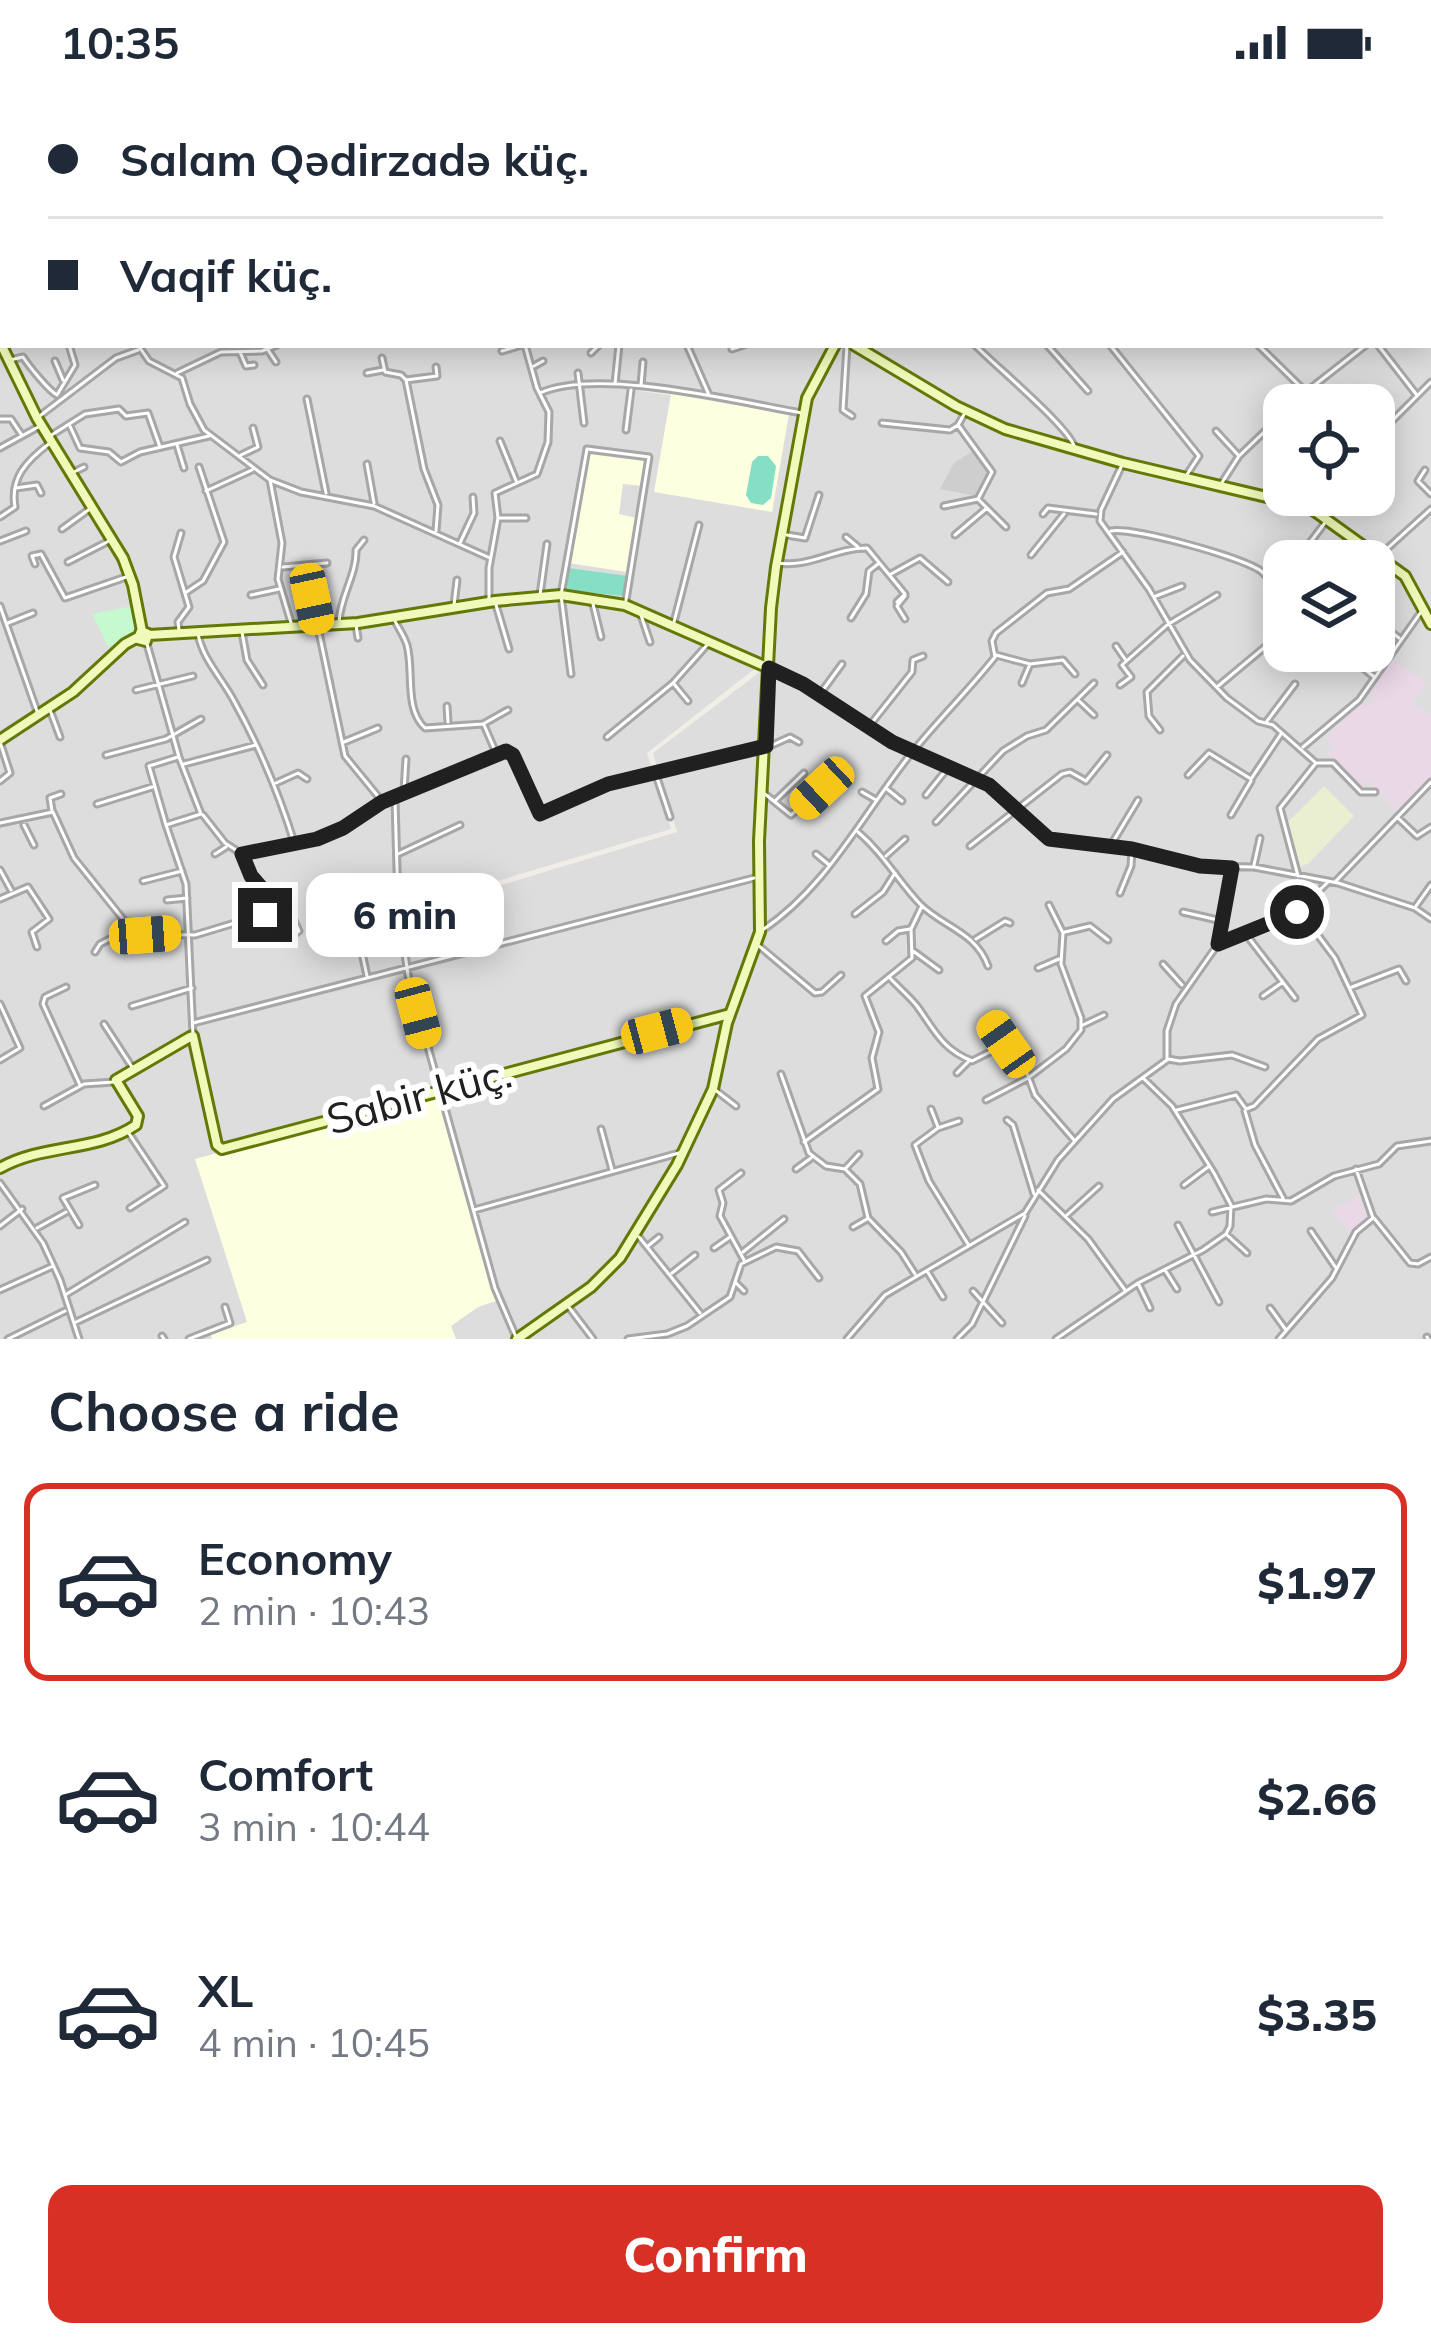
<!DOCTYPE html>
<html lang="en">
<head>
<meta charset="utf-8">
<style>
  :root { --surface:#fff; --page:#f6f6f7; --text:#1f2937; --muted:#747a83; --line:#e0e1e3; --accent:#d93025 }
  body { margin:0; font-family:Mulish,sans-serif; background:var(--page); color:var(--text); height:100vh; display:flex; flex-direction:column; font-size:45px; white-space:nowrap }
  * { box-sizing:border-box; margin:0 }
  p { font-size:39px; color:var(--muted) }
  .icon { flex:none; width:66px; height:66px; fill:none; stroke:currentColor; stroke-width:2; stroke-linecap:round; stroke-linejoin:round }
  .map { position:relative; height:1255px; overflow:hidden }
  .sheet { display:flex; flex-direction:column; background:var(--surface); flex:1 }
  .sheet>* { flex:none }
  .top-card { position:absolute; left:0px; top:0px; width:1431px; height:264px; box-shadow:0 6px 30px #0003; display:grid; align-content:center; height:264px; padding:0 48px; background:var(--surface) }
  .controls { position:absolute; left:1263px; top:300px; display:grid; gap:24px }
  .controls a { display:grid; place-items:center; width:132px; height:132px; border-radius:24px; background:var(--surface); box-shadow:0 6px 30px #0003; font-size:60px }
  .end { position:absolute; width:54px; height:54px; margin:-27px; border:15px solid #202020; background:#fff; box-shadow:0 0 0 6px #fff }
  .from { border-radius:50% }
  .bubble { position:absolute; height:84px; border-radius:24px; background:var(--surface); box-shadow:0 6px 30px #0003; font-size:39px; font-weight:800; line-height:84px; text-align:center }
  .car { position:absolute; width:36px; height:72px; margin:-36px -18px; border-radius:15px; box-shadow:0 0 9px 3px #0007; background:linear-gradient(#f5c518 24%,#345 0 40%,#f5c518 0 76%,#345 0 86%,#f5c518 0) }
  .top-card b { display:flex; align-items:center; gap:42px; height:114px; font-size:45px }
  .top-card b+b { border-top:3px solid var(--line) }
  .top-card i { width:30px; height:30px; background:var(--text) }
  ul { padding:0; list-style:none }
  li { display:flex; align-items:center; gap:36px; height:198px; margin:0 24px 18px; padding:0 24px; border:6px solid transparent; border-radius:24px }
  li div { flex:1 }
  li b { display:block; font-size:45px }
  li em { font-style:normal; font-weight:800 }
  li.current { border-color:var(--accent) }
  li>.icon { width:108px; height:108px; stroke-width:1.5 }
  h2 { padding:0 48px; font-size:54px; line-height:144px }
  .primary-button { display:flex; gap:24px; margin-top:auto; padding:24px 48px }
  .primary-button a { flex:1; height:138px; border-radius:24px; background:var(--accent); color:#fff; font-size:48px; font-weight:800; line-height:138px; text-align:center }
  .status { display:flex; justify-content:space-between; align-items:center; height:84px; padding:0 60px; background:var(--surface); direction:ltr }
  .status svg { height:33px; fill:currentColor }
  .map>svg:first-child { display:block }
  .residential { fill:#dedddd; fill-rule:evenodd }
  .industrial { fill:#e9d8e5 }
  .education { fill:#fcffe0 }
  .religious { fill:#cecece }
  .farmland { fill:#eaefd2 }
  .park { fill:#c4facd }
  .pitch { fill:#84dfc4 }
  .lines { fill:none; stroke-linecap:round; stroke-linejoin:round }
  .street-casing { stroke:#a7a7a7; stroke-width:9 }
  .secondary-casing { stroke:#627905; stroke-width:14 }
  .street { stroke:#fff; stroke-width:3 }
  .secondary { stroke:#f1fabb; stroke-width:8 }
  .route { stroke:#202020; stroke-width:15 }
  .labels { text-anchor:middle; stroke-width:12; stroke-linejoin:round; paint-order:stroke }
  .street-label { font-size:42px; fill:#202020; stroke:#fff }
</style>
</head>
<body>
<div class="status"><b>10:35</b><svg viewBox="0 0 49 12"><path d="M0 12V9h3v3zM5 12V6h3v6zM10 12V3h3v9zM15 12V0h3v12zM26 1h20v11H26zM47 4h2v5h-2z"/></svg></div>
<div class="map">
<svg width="1431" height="1255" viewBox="0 0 1431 1255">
  <rect width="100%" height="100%" fill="#f0eee6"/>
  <!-- residential -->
  <path class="residential" d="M 0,0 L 470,3 L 3,3 L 3,261 L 618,261 L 613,303 L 801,330 L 768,520 L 766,576 L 647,669 L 671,745 L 394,828 L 402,880 L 191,937 L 189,950 L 113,994 L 113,1000 L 135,1031 L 135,1039 L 107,1056 L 46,1063 L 0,1081 Z
    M 474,0 L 1431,0 L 1431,535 L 1410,493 L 1308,419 L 1106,372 L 1013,345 L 969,325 L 861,261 L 1428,261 L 1428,3 ZM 1284,321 L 1374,321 L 1374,411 L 1284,411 Z
    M 622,261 L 832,261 L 812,294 L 801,326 L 617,300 Z
    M 841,261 L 850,261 L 1000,345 L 1306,425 L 1404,494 L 1414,507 L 1431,544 L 1431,1255 L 0,1255 L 0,1087 L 46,1068 L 109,1061 L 137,1044 L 142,1034 L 120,996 L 195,953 L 197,942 L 410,886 L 402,831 L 677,748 L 653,669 L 760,588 L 772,589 L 775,509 L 811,312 ZM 1284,477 L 1374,477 L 1374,567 L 1284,567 Z"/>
  <!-- industrial -->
  <path class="industrial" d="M 1390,574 L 1427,598 L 1413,620 L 1431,630 L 1431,695 L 1413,710 L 1399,729 L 1368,698 L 1361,704 L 1327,670 L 1334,663 L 1325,654 L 1361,620 L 1369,621 L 1373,615 L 1369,611 Z
    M 1362,1109 L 1370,1132 L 1349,1148 L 1332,1127 Z"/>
  <!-- education -->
  <path class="education" d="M 671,310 L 789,330 L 772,428 L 654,408 Z
    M 588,366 L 647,374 L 644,402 L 623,400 L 619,430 L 636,434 L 627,488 L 568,479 Z
    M 437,1010 L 496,1217 L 478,1223 L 451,1242 L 456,1255 L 212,1255 L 210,1250 L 247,1238 L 195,1075 Z"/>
  <!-- religious -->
  <path class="religious" d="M 973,367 L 989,388 L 976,412 L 940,405 L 954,379 Z"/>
  <!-- farmland -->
  <path class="farmland" d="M 1324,702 L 1354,732 L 1309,779 L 1300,783 L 1286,740 Z"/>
  <!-- park -->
  <path class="park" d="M 133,522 L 137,547 L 108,563 L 92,530 Z"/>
  <!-- pitch -->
  <path class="pitch" d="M 758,372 L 768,372 L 776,382 L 771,414 L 763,421 L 751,419 L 746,411 L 752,378 Z
    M 568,484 L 628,492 L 624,512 L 564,506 Z"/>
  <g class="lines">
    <!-- street casing -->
    <g class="street-casing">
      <path id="street" d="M 1,0 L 3,5
        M 66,0 L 66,3
        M 188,0 L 189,3
        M 393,0 L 395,3
        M 674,0 L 676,3
        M 781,0 L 782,3
        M 1075,0 L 1077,3
        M 1129,0 L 1132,3
        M 1188,0 L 1190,3
        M 1287,0 L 1289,3
        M 1346,0 L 1347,3
        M 1404,0 L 1406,3
        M 285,3 L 289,0
        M 791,3 L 793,0
        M 857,3 L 861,0
        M 925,3 L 930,0
        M 0,44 L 3,43
        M 1428,90 L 1431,88
        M 1428,165 L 1431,170
        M 1428,232 L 1431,238
        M 138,261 L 149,277 L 182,294 L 190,320 L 204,346 L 270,396 L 301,408 L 374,422 L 490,474
        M 687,261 L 709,311
        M 847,261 L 843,326 L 852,332
        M 975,261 C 994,281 1073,346 1075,365
        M 1047,261 L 1088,307
        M 1110,261 L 1199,372 L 1186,392
        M 1258,261 L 1305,307 L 1293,321
        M 1378,261 L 1416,310
        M 732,265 L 744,261
        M 268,266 L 276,278
        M 502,267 L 522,261
        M 240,268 L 246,282 L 254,281
        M 591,269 L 599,261
        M 382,274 L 385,288 L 401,291 L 406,296 L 424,385 L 438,421 L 436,447
        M 10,276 L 23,273 C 29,282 48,306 57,311
        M 55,277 L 63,296
        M 534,282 L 543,277
        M 177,289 L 221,268 L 262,267 L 277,261
        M 367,289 L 383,286
        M 578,289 L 584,339
        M 406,296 L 437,292 L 436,283
        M 615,300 L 619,261
        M 641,301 L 643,278
        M 1307,307 L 1366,261
        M 540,309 C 598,283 738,318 802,329
        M 57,311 L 75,281 L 69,261
        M 307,315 L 326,409
        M 37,334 L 116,274 L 138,266
        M 0,335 L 11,335 L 21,350
        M 882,339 L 950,346 L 958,341 L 966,327
        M 69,340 L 80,364 L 109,368 L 121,378 L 140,368 L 209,352
        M 626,346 L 631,306
        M 1216,347 L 1239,372
        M 50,352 L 85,330 L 119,325 L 126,332 L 148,329 L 160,363
        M 1374,355 L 1431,298
        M 500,357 L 517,399
        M 177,361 L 184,384
        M 0,364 L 40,342
        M 241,371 L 258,363 L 253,344
        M 1123,379 L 1101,426 L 1100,437 L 1149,505 L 1190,576 L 1227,614 L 1258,637 L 1273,641 L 1316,679 L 1280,724 L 1298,792
        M 367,380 L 374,419
        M 1425,386 L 1418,397 L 1431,410
        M 72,389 L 84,383
        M 270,396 L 282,459 L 278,495 L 292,542
        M 1221,400 L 1239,372 L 1284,329
        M 16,404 L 37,401 L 41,409
        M 206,407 L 252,386
        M 978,415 L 1006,443
        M 944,422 L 978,415 L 992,388 L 958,341
        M 1043,430 L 1048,424 L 1096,430
        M 0,433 L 15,423 C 10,394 26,377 50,359
        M 500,434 L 526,434
        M 62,445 L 91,424
        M 1111,447 C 1133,443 1242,473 1261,487 C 1271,495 1275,509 1284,519
        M 787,451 L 805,454 L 819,411
        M 955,451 L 987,424
        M 846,453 L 858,463
        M 0,457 L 26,447
        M 460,459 L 474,429 L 473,413
        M 1303,468 L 1327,436
        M 1031,471 L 1064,430
        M 1380,471 L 1431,425
        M 68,478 L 109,457
        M 777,479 C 810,484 834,464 867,464 L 905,510 L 897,518
        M 35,480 L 32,472 L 41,470 L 65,514 L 129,492
        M 283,483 L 327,479
        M 891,490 L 920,474 L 948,498
        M 185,509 L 203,497 L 224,458 L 199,383
        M 251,511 L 279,505
        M 540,511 L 547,460
        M 1156,512 L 1182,502
        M 312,515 L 345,672 L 381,716
        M 489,516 L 489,484 L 498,434 L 495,409 L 537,390 L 548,358 L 549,328 L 537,304 L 525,261
        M 593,520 L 601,553
        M 454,521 L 457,496
        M 496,521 L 509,565
        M 0,522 L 38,630
        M 641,531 L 650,558
        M 851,534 L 866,510 L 869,487 L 878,480
        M 394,535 C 398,544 404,551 407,561 C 414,587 404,625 425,644 L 483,640 L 508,626
        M 905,535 L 897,522 L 905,512
        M 339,538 C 340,513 357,490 356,466 L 364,456
        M 674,538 L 699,441
        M 8,539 L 33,529
        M 356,541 L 358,554
        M 179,546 L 178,538 L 189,523 L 174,473 L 181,449
        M 242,548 L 247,576 L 263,601
        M 1374,549 L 1382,541 L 1399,554
        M 198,550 C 203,576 222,594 234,617 C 259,662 279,710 294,758
        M 147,560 L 179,673 L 201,730 L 166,741 L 186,800 L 193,951
        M 1116,562 L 1125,575
        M 1342,567 L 1373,592
        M 996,571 L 1030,580 L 1063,576 L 1075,590
        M 771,584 L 803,600 L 888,656 L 989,701 L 1049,755 L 1162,770 L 1205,782 L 1254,783 L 1338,799 L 1415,824 L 1431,835
        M 571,590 L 561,511 L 587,365 L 649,373 L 626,516
        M 1022,599 L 1030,580
        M 674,600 L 688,617
        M 1120,601 L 1131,593 L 1122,581 L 1167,541 L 1217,511
        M 1217,603 L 1284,547
        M 136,606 L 193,592
        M 820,610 L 842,580
        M 1078,616 L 1094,631
        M 447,622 L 448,638
        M 50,626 L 60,653
        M 1267,637 L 1295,600
        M 484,641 L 497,671
        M 870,641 L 912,588 L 913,576 L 923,572
        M 1160,646 L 1149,632 L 1147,608 L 1183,572
        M 607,653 L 673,599 L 707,561
        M 344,658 L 378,644
        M 1303,663 L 1359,616 L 1421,528
        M 106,671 L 166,655 L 201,635
        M 1318,679 L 1333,679 L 1361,708 L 1375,708
        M 184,680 L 256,661
        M 656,691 L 670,733
        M 1188,691 L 1209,669 L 1251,695 L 1281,650
        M 0,697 L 10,689 L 0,658
        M 276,699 L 298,689 L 307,695
        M 887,705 L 902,717
        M 404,707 L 406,675
        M 862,708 L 876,716
        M 765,710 L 791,731 L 822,704
        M 926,711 L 947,685
        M 395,716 L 398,820 L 408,891 L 495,1204 L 516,1253
        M 776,716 L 804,689
        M 97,720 L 152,703
        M 52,727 L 50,714 L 61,710
        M 203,731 L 225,759 L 242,770
        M 1231,731 L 1251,697
        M 1397,733 L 1417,752 L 1431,743
        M 936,738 L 1003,667 L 1027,652 L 1046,646 L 1094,599
        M 0,739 L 53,728 L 74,774 L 135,850 L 195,851 L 278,826 L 251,792 L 242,770 L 317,755 L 343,744 L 382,718 L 506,667 L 513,671 L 540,730 L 608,701 L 770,662 L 790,653 L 799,658
        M 24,741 L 34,761
        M 166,741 L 149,682 L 178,673
        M 858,748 C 883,769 898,797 920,820 C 943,843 976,848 988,882
        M 1111,761 L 1138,716
        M 970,762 L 1062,690 L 1070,688 L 1086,697 L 1107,671
        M 215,770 L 226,763
        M 398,770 L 460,741
        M 816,770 L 828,780
        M 886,772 L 905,755
        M 1254,781 L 1260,754
        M 0,786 L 11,806
        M 143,797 L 182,787
        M 1336,797 L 1431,698
        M 1120,809 L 1131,782 L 1132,765
        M 0,815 L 28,803 L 49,835 L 32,848 L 37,863
        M 167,816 L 187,814
        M 351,818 L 367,892
        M 398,820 L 447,807
        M 1416,822 L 1431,801
        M 279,826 L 290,827 L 299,847 L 293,851
        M 1183,828 L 1222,837
        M 855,830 L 883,808 L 895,789
        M 356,833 L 371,828
        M 761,847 C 826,805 863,730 910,671 C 937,637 968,607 995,573 L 992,557 L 996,549 L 1047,509 L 1069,505 L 1123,468
        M 1065,848 L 1090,842 L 1108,856
        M 1245,849 L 1295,914
        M 976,855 L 1005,837 L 1010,839
        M 886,857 L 898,847 L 910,845
        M 1220,860 L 1297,828 L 1328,798
        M 759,862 L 815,909 L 822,908 L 841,891
        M 913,867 L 939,886
        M 95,868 L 100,860 L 127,846
        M 1163,880 L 1182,901
        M 1038,884 L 1059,875
        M 889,893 C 898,903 909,912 917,922 C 935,947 942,965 972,977 L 1006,960 L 1024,981 L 1035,1011 L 1074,1056
        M 66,903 L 45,913 L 43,920 L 80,1001
        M 1352,903 L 1399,885 L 1406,897
        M 1263,912 L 1283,898
        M 0,920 L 20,964 L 0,976
        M 132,922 L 192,904
        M 991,938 L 1005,958
        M 193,939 L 754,794
        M 104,940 L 132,983
        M 1083,941 L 1104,931
        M 1168,975 L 1180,977 L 1232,971 L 1265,983
        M 957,989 L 968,978
        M 781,990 L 809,1069 L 826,1082 L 845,1085 L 860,1100 L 868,1134 L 901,1168 L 915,1190
        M 714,1005 L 736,1022
        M 986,1016 L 1028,994 L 1066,965 L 1081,946 L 1081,934 L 1061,880 L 1063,849 L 1049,821
        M 44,1022 L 84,1000 L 114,998
        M 931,1025 L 938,1043
        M 1177,1026 L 1236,1011 L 1246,1025 L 1254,1022 L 1318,955 L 1362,931 L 1335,874 L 1299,826
        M 1245,1027 L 1255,1061 L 1284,1116
        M 1007,1036 L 1013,1041 L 1034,1110
        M 959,1037 L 938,1044 L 915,1061 L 929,1097 L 968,1160
        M 601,1045 L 612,1086
        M 128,1048 L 164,1102 L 130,1124
        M 804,1058 L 878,1005 L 872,974 L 879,948 L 865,912 L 912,874 L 911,845 L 922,822
        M 796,1085 L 811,1074
        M 845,1085 L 859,1070
        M 741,1089 L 719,1106 L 723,1119 L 720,1132 L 744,1176
        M 0,1099 L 43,1159 L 60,1196 L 79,1255
        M 1184,1101 L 1208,1083
        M 1038,1106 L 1088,1155 L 1125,1206
        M 474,1126 L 679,1069
        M 1212,1128 L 1266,1115 L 1291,1117 L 1334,1092 L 1379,1080 L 1397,1062 L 1431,1057
        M 1067,1131 L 1099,1102
        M 1374,1134 L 1410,1179 L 1418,1180 L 1431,1173
        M 79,1141 L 63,1114 L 95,1101
        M 1178,1141 L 1219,1218
        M 0,1142 L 22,1125
        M 853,1143 L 867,1135
        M 37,1144 L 66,1128
        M 1311,1147 L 1336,1184
        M 1226,1150 L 1247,1169
        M 639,1153 L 700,1229
        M 648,1162 L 659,1153
        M 714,1164 L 730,1153
        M 743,1168 L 784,1135
        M 1165,1186 L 1177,1205
        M 927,1187 L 943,1213
        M 672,1189 L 695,1171
        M 736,1199 L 744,1207
        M 1138,1199 L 1150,1224
        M 0,1206 L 53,1182
        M 973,1207 L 1002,1239
        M 65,1211 L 185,1138
        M 568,1222 L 593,1255
        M 1270,1224 L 1286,1246
        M 74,1239 L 207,1176
        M 162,1252 L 164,1255
        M 1427,1253 L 1428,1255
        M 8,1255 L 65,1227
        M 189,1255 L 230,1239 L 225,1223
        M 628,1255 L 667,1250 L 687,1242 L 730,1213 L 741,1180 L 776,1163 L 798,1167 L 819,1194
        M 847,1255 L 885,1211 L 1025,1129 L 1058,1076 L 1113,1015 L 1167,976 L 1167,947 L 1176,920 L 1218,860 L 1232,785
        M 957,1255 L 972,1240 L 1025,1132
        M 1056,1255 L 1138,1199 L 1203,1166 L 1226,1150 L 1230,1142 L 1231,1121 L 1214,1089 L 1172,1022 L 1143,994
        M 1279,1255 L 1332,1194 L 1356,1148 L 1373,1134 L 1356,1085"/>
    </g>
    <!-- secondary casing -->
    <g class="secondary-casing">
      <path id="secondary" d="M 996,3 L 998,0
        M 0,258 L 37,334 L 123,474 L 133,501 L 142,547
        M 854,261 L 956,322 L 1005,345 L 1123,379 L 1309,423 L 1405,492 L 1431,540
        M 141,547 L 148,550 L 146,557 L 138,555 Z
        M 149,551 L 358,539 L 495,517 L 561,511 L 625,521 L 769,584
        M 0,656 L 73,608 L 125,560 L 138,553
        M 0,1084 C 45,1059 94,1069 136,1041 L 138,1032 L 116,996 L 190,953 L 193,952 L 217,1061 L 222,1065 L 730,930
        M 517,1255 L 591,1203 L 620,1174 L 677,1081 L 713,1005 L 727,939 L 760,848 L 759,757 L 771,524 L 776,483 L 807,314 L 835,261"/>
    </g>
    <!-- street -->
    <use href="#street" class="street"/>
    <!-- secondary -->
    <use href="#secondary" class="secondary"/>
  </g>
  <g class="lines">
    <!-- route -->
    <path class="route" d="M 265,831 L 274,829 L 278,823 L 251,792 L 242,770 L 317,755 L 343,744 L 382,718 L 506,667 L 513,671 L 540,730 L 608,700 L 766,662 L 769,584 L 803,600 L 892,658 L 989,701 L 1049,755 L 1132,765 L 1200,782 L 1232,784 L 1218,860 L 1297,828"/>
  </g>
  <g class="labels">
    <!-- street labels -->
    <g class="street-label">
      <text transform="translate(419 1012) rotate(-15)" y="15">Sabir küç.</text>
    </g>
  </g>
</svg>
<div class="controls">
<a><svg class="icon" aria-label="locate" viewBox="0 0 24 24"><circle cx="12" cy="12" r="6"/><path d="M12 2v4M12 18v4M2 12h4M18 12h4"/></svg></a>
<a><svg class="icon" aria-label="layers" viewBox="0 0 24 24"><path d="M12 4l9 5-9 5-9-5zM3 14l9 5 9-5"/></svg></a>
</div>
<i class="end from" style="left:1297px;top:828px"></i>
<i class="end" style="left:265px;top:831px"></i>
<div class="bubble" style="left:306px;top:789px;width:198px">6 min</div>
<i class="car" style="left:312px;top:515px;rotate:168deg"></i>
<i class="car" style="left:822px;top:704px;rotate:227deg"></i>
<i class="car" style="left:145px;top:851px;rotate:86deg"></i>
<i class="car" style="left:418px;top:929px;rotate:165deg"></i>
<i class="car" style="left:657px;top:947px;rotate:75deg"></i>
<i class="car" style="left:1006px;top:960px;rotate:325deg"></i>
<div class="top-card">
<b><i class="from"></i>Salam Qədirzadə küç.</b>
<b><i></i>Vaqif küç.</b>
</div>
</div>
<section class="sheet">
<h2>Choose a ride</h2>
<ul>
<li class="current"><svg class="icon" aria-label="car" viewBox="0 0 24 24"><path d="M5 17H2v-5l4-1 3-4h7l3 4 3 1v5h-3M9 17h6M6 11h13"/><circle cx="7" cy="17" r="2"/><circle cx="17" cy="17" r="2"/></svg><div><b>Economy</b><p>2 min · 10:43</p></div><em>$1.97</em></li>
<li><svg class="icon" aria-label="car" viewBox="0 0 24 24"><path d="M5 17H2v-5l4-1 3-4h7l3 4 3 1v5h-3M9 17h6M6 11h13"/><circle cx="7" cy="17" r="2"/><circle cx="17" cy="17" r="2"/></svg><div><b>Comfort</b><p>3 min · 10:44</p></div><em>$2.66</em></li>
<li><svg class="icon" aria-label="car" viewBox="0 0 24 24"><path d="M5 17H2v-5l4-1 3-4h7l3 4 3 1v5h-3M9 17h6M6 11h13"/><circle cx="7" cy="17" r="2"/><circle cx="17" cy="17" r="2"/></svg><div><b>XL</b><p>4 min · 10:45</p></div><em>$3.35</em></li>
</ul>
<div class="primary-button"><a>Confirm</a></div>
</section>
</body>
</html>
